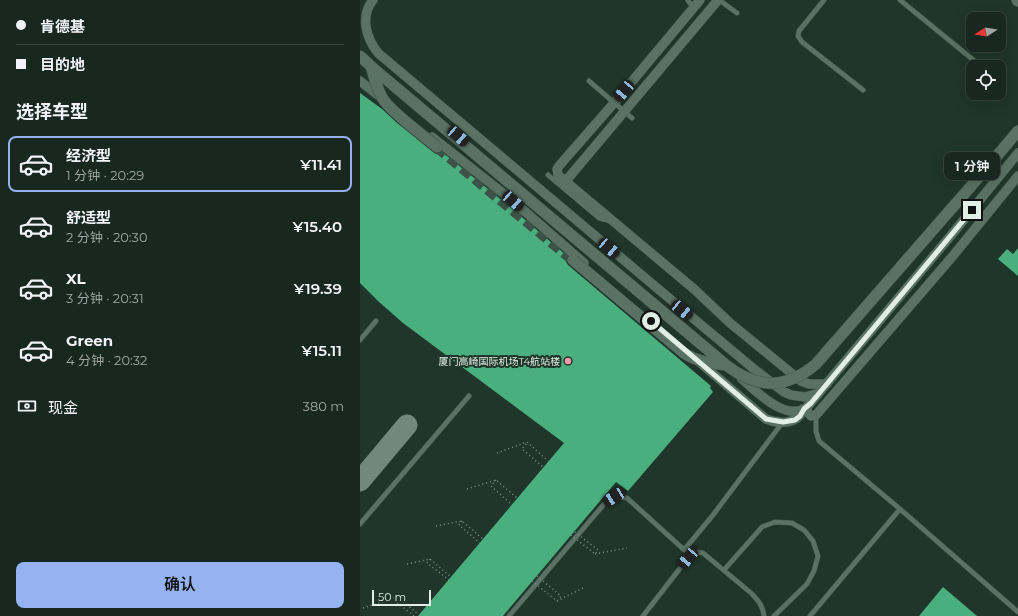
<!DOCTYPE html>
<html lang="zh">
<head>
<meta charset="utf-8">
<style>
  :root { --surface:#182820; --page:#25342d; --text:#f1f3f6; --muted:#9fa6a5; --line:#36443e; --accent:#95b2f1 }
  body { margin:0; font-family:Montserrat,"Noto Sans SC",sans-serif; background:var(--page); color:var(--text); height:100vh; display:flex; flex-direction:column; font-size:15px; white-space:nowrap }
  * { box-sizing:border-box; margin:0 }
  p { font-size:13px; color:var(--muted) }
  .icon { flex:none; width:22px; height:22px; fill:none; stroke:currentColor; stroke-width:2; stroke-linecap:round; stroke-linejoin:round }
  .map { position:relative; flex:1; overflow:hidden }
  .panel { display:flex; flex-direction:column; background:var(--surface); width:360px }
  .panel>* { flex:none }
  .banner { display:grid; align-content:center; height:88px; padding:0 16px; background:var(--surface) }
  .needle { width:26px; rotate:258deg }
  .buttons { position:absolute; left:606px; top:12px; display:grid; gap:8px }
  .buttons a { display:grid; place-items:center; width:40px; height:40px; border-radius:8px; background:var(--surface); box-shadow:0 4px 16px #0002,0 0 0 1px var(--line); font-size:20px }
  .scale { position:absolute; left:12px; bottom:10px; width:59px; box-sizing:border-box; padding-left:4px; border:2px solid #e0eee6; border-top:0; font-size:11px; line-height:14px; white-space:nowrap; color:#e0eee6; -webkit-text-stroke:3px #20362a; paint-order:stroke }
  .end { position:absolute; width:18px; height:18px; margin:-9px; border:5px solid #e0eee6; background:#111; box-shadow:0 0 0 2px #111 }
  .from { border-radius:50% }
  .bubble { position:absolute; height:28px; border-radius:8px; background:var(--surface); box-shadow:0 4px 16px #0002,0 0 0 1px var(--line); font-size:13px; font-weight:600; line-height:28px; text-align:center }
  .car { position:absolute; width:12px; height:24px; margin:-12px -6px; border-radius:5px; box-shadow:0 0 3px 1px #0007; background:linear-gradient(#222 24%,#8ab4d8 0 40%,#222 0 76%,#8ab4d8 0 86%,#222 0) }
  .banner b { display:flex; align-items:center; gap:14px; height:38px; font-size:15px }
  .banner b+b { border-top:1px solid var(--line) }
  .banner i { width:10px; height:10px; background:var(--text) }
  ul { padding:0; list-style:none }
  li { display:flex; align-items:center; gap:12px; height:56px; margin:0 8px 6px; padding:0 8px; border:2px solid transparent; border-radius:8px }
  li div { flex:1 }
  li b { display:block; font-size:15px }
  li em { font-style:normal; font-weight:600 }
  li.active { border-color:var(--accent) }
  li>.icon { width:36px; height:36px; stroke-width:1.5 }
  h2 { padding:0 16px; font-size:18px; line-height:48px }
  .pay { display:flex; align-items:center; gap:10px; height:44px; padding:0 16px; font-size:15px }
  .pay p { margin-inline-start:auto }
  .action { display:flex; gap:8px; margin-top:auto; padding:8px 16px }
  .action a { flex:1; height:46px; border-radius:8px; background:var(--accent); color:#111; font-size:16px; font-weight:600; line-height:46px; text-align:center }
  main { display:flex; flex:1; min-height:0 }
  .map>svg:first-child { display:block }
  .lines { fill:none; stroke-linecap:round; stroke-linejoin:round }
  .taxiway { stroke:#74877c; stroke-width:21 }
  .building { fill:#49af7e }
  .tertiary-tunnel { stroke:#3d5246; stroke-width:11; stroke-dasharray:11 5.5; stroke-linecap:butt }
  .service-casing { stroke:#3f5349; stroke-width:5.5 }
  .minor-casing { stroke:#3f5349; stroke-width:10 }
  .tertiary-casing { stroke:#3f5349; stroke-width:12 }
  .path { stroke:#7e9086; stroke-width:1.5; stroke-dasharray:1 3; stroke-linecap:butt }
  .service { stroke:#5a7264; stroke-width:4.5 }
  .minor { stroke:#5a7264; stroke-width:9 }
  .tertiary { stroke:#5a7264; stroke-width:11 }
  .tertiary-bridge-casing { stroke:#3f5349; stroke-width:12; stroke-linecap:butt }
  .path-bridge { stroke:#7e9086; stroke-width:1.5; stroke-dasharray:1 3; stroke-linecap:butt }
  .tertiary-bridge { stroke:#5a7264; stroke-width:11 }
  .route { stroke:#e0eee6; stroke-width:5 }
  .poi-dot { fill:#f39aaa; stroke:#20362a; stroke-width:1.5 }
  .labels { text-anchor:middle; stroke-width:4; stroke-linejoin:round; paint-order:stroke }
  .poi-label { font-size:10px; fill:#e0eee6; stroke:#20362a; text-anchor:end }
</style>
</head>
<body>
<main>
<section class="panel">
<div class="banner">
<b><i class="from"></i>肯德基</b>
<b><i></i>目的地</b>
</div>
<h2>选择车型</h2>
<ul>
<li class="active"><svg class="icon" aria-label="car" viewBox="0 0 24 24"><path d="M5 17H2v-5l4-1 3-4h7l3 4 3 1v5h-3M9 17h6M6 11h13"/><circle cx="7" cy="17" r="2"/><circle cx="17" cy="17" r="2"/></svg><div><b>经济型</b><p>1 分钟 · 20:29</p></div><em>¥11.41</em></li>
<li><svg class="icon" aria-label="car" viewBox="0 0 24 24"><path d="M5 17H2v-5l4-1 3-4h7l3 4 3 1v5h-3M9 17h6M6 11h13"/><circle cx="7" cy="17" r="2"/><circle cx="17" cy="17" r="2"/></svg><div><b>舒适型</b><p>2 分钟 · 20:30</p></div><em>¥15.40</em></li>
<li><svg class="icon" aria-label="car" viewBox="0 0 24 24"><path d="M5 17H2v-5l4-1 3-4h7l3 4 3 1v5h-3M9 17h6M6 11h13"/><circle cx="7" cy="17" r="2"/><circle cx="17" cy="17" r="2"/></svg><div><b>XL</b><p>3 分钟 · 20:31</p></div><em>¥19.39</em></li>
<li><svg class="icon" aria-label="car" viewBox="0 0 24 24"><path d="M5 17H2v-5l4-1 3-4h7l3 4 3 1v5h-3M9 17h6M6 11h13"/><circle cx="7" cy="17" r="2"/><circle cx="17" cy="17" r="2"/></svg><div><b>Green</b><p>4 分钟 · 20:32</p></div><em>¥15.11</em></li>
</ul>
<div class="pay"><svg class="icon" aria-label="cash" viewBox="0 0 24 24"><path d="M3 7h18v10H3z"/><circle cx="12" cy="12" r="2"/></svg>现金<p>380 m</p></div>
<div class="action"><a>确认</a></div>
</section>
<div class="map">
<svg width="658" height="616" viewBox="0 0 658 616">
  <rect width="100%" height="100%" fill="#20362a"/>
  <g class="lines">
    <!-- taxiway -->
    <path class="taxiway" d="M 0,481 L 47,425"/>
  </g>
  <!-- building -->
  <path class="building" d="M 0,93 L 22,109 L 36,122 L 73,152 L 76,154 L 82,152 L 149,206 L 207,256 L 206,262 L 208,265 L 351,386 L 350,388 L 353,392 L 268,491 L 256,482 L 143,616 L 58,616 L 204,443 L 43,323 L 18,301 L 0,283 Z
    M 658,248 L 658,276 L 638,259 L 647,249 L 653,254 Z
    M 583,587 L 617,616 L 559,616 Z"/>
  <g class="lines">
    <!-- tertiary-tunnel -->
    <path class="tertiary-tunnel" d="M 77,147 L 213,260"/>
    <!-- service casing -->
    <g class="service-casing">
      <path id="service" d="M 359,0 L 377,13
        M 464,0 L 439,31 L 438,36 L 442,42 L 503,90
        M 540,0 L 622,67
        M 328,1 L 334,7
        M 229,81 L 272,118
        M 188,175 L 239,218 L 250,221
        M 0,340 L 16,321
        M 456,415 L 456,431 L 459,441 L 540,509 L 658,612
        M 0,524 L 109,396
        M 324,550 L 353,515 L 422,423
        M 364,570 L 402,527 L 415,522 L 432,523 L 444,530 L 453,541 L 458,556 L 454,571 L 447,584 L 414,616
        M 149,616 L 245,503 L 254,497 L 267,498 L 331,556
        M 283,616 L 328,558 L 337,552 L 343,553 L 391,593 C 398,600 403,606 404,616
        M 450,616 L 540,509"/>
    </g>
    <!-- minor casing -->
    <g class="minor-casing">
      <path id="minor" d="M 13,0 C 0,16 6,38 18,53 L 322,309 L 394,369 L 424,392 L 431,395 L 445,397 L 459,393
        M 340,0 L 254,103 L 199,166 L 197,169 L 198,175 L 334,289 L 370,323 L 441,381 L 449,384 L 467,384
        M 0,81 L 23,99
        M 72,137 L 153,201 L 224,263
        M 205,182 L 358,0
        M 337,360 L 406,419 C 419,424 438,425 443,409
        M 381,378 C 396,391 426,423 447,407 L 593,233 L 658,153
        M 445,409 L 451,416 L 456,415 L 592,257 L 658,176"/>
    </g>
    <!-- tertiary casing -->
    <g class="tertiary-casing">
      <path id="tertiary" d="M 657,0 L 658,1
        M 619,177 L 658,131"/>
    </g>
    <!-- path -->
    <path class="path" d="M 166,444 L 162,449 L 183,467
      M 137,453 L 167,442 L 188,461
      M 136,480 L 131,486 L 152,505
      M 107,489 L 136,480 L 157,498
      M 102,521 L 99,525 L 120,543
      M 76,526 L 102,521 L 123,539
      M 235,554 L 267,548
      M 70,559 L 67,563 L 89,580
      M 47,564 L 70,559 L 91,577
      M 38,597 L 35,601 L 54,616
      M 3,608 L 38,597 L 58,614"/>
    <!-- service -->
    <use href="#service" class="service"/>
    <!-- minor -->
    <use href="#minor" class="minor"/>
    <!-- tertiary -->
    <use href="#tertiary" class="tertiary"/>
    <!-- tertiary-bridge casing -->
    <g class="tertiary-bridge-casing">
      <path id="tertiary-bridge" d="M 0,56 L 14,69 L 366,365 C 397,389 425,390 456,364 L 619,177
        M 11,66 C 14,77 17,89 23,99 C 32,113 63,135 77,147
        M 213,260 L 324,353 C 337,362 351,363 366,365"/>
    </g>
    <!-- path-bridge -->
    <path class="path-bridge" d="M 211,535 L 235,554 L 238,550 L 214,531
      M 177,576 L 201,596 L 198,600
      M 172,581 L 197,601 L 225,587"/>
    <!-- tertiary-bridge -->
    <use href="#tertiary-bridge" class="tertiary-bridge"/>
  </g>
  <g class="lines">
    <!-- route -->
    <path class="route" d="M 291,321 L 406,419 L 423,422 L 435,420 L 440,416 L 444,409 L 451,403 L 612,210"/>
  </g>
  <!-- markers -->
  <circle class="poi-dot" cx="208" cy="361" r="4"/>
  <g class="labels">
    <!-- poi labels -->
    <g class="poi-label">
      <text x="200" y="365">厦门高崎国际机场T4航站楼</text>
    </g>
  </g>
</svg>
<div class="buttons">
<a><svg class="needle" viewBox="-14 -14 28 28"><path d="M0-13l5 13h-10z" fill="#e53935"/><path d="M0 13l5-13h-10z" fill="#9fa6a5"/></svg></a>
<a><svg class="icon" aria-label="locate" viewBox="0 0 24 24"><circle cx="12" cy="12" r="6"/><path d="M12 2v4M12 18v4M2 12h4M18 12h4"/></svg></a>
</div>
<div class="scale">50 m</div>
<i class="end from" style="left:291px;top:321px"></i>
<i class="end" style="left:612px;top:210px"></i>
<div class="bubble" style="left:584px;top:152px;width:56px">1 分钟</div>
<i class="car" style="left:264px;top:91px;rotate:220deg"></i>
<i class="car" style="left:98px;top:136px;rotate:131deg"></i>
<i class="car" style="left:153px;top:201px;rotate:131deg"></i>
<i class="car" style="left:249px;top:248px;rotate:130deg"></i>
<i class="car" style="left:322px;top:310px;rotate:129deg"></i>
<i class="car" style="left:254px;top:497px;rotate:238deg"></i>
<i class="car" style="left:328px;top:558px;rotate:220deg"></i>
</div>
</main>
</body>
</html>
